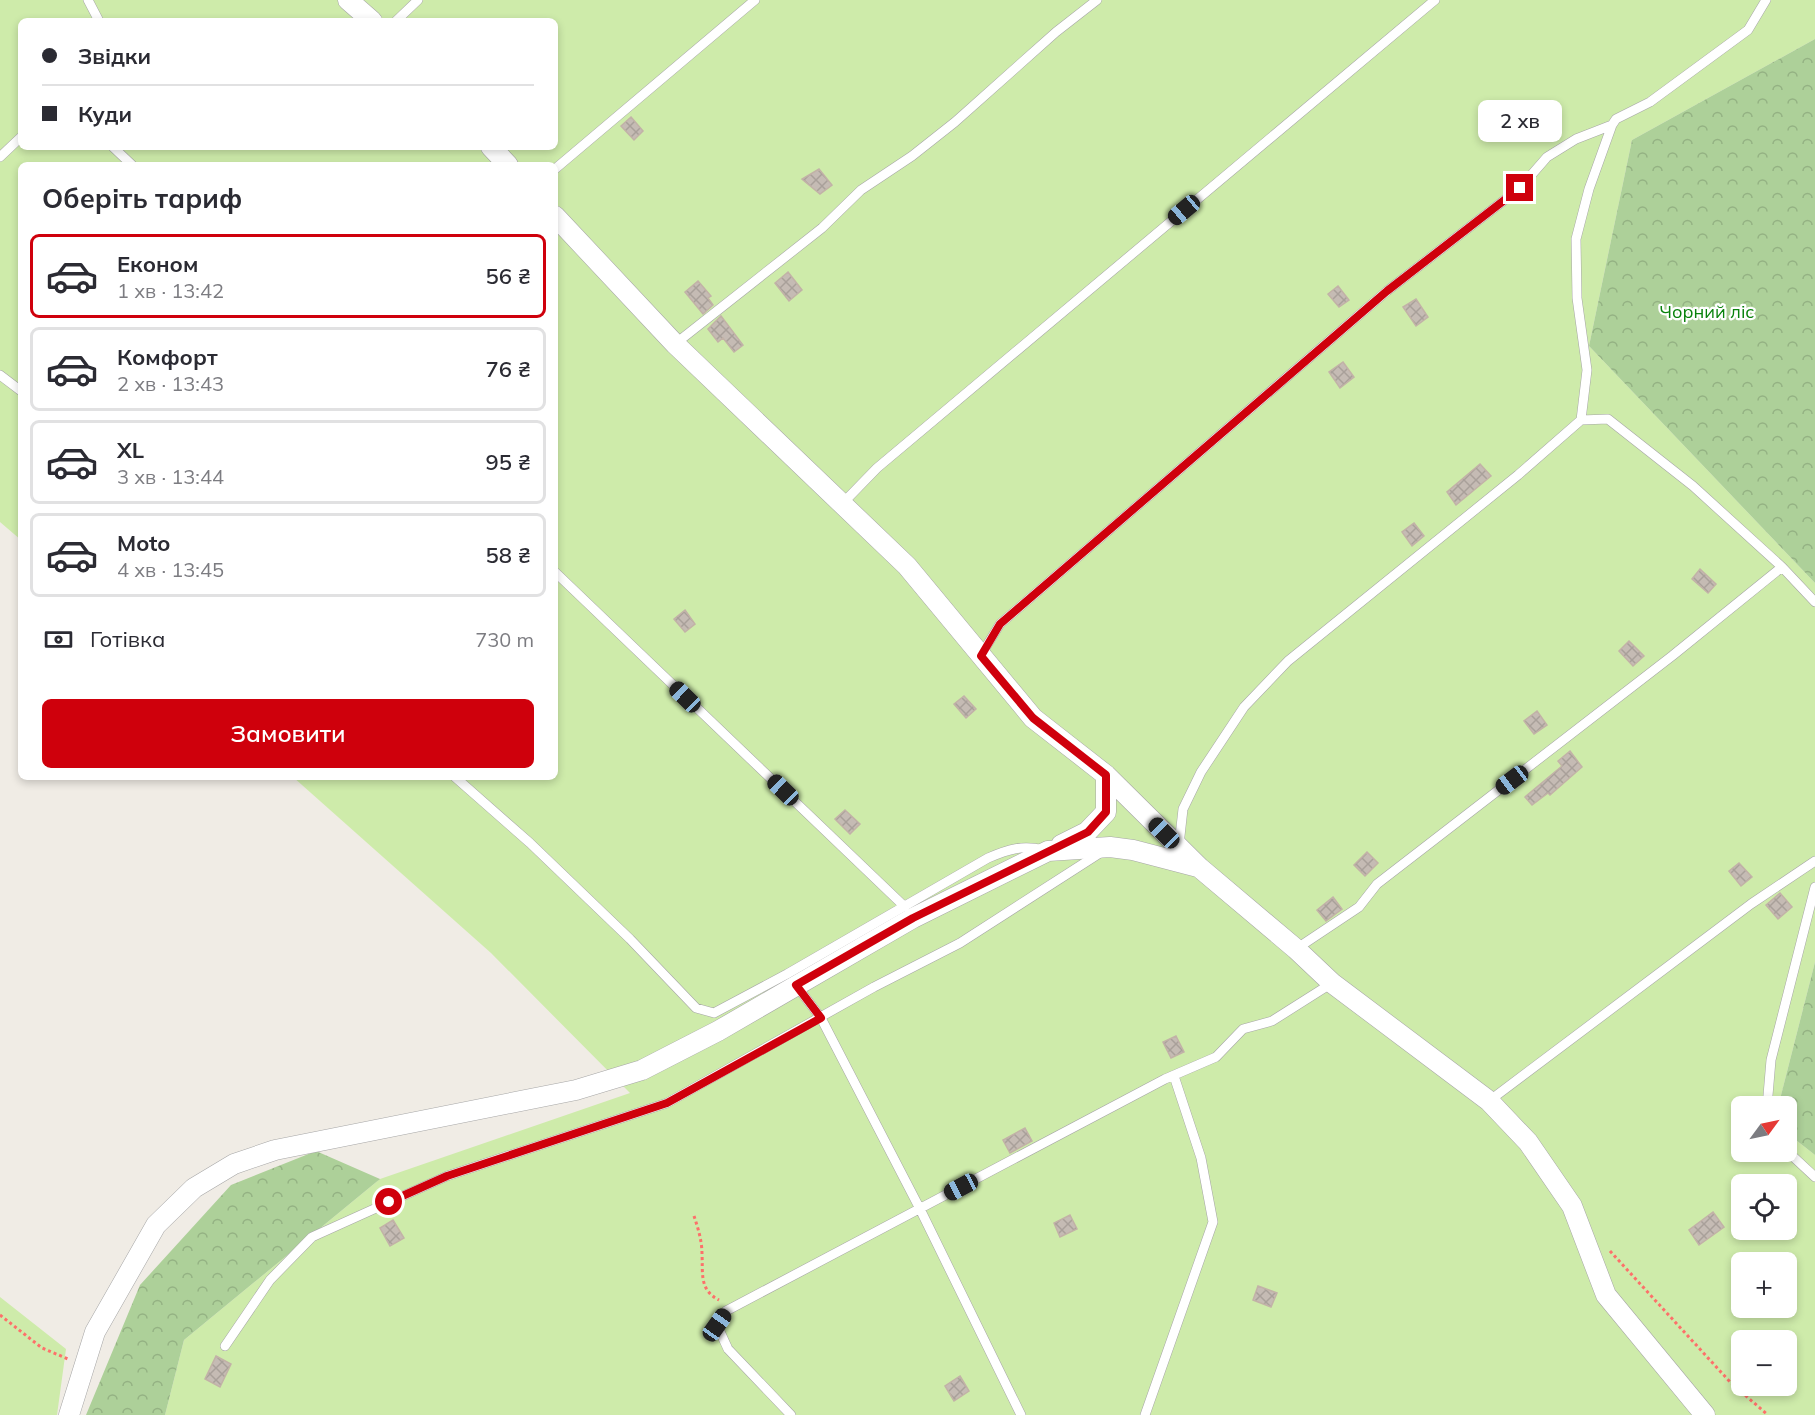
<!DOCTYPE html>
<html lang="uk">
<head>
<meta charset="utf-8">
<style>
  :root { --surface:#fff; --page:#f2f2f3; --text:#2b2b33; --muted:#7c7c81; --line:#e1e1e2; --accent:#cf000c }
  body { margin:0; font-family:Mulish,sans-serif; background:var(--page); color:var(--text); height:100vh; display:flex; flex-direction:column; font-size:22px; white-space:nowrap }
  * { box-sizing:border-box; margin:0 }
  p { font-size:20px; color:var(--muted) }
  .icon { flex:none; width:33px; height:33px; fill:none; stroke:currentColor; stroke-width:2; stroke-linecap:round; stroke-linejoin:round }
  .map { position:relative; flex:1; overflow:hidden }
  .panel { position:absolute; left:18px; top:162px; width:540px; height:618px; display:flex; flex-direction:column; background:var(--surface); border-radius:9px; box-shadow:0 3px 9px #0003 }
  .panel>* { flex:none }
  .top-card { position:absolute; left:18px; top:18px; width:540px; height:132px; border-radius:9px; box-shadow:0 3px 9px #0003; display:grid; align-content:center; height:132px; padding:0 24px; background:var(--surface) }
  .needle { width:39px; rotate:57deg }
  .tools { position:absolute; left:1731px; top:1096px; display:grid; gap:12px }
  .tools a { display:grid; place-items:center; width:66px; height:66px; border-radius:9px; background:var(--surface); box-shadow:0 3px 9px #0003; font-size:30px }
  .end { position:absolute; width:27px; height:27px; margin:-14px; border:8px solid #cf000c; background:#fff; box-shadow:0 0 0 3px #fff }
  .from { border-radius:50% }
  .bubble { position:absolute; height:42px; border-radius:9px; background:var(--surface); box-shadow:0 3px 9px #0003; font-size:20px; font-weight:600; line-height:42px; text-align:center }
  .car { position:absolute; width:18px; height:36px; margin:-18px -9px; border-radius:8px; box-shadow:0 0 4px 2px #0007; background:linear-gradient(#222 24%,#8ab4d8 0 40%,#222 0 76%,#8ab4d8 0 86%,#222 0) }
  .top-card b { display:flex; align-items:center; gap:21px; height:57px; font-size:22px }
  .top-card b+b { border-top:2px solid var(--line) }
  .top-card i { width:15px; height:15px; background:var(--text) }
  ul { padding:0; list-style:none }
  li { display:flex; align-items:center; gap:18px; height:84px; margin:0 12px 9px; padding:0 12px; border:3px solid var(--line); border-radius:9px }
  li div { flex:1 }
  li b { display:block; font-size:22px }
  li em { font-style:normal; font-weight:600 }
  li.on { border-color:var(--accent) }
  li>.icon { width:54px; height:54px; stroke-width:1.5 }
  h2 { padding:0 24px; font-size:27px; line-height:72px }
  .pay { display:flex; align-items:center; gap:15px; height:66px; padding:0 24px; font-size:22px }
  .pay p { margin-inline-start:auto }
  .cta { display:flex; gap:12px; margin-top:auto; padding:12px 24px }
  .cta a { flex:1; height:69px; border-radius:9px; background:var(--accent); color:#fff; font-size:24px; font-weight:600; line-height:69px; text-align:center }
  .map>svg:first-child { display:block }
  .grass { fill:#ceebaa; fill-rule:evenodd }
  .forest { fill:url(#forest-crowns) }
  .building { fill:url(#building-cross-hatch); stroke:#c2b2a7; stroke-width:1.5 }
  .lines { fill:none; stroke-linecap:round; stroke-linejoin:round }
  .service-casing { stroke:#a6a6a6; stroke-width:10 }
  .minor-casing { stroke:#a6a6a6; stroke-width:21 }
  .path { stroke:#fd706a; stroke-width:3; stroke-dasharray:3 3; stroke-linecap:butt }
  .service { stroke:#fff; stroke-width:9 }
  .minor { stroke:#fff; stroke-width:20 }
  .route { stroke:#cf000c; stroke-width:8 }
  .labels { text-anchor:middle; stroke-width:4.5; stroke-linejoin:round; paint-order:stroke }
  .park-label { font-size:18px; fill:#09820c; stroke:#fff }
</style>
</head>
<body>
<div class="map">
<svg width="1815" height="1415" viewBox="0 0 1815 1415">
  <defs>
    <pattern id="forest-crowns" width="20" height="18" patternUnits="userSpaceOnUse" patternTransform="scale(1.5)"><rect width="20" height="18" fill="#add099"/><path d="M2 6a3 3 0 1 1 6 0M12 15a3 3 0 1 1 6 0" fill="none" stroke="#94b283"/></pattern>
    <pattern id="building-cross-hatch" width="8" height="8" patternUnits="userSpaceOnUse" patternTransform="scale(1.5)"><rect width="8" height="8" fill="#c5bbb4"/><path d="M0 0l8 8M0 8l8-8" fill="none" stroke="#a9a09a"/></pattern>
  </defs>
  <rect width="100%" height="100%" fill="#f0ece5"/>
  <!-- grass -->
  <path class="grass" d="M 0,0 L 1815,0 L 1815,39 L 1632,140 L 1589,346 L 1815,583 L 1815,962 L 1778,1107 L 1742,1107 L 1742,1152 L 1786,1152 L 1787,1133 L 1815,1155 L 1815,1415 L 165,1415 L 184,1340 L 380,1179 L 630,1093 L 491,953 L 293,777 L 555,777 L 555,165 L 21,165 L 21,540 L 0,522 ZM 21,21 L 555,21 L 555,147 L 21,147 ZM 1742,1185 L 1786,1185 L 1786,1230 L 1742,1230 ZM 1742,1263 L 1786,1263 L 1786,1308 L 1742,1308 ZM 1742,1341 L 1786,1341 L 1786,1386 L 1742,1386 Z
    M 0,1297 L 66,1349 L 57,1415 L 0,1415 Z"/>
  <!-- forest -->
  <path class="forest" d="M 1815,39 L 1815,583 L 1589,346 L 1632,140 Z
    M 1815,962 L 1815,1155 L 1787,1133 L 1786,1107 L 1778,1107 Z
    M 316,1151 L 380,1179 L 184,1340 L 165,1415 L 86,1415 L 140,1285 L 231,1185 Z"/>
  <!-- building -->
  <path class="building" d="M 631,117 L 643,131 L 634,140 L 621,126 Z
    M 819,169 L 832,185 L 820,194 L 802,179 Z
    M 788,272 L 802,290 L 789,301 L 775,283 Z
    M 698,281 L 711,296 L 708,298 L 713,305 L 703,314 L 685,292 Z
    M 1338,286 L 1349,300 L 1339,307 L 1328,294 Z
    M 1416,299 L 1428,317 L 1416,326 L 1403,307 Z
    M 721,316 L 743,345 L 734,352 L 723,338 L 718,342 L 708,329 Z
    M 1343,362 L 1354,377 L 1340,388 L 1329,372 Z
    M 1480,464 L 1491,476 L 1456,505 L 1447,492 Z
    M 1414,523 L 1424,536 L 1412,546 L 1402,532 Z
    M 1700,569 L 1716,584 L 1708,593 L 1692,579 Z
    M 685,610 L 695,624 L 685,632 L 674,619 Z
    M 1629,641 L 1644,656 L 1633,666 L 1619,651 Z
    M 964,696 L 976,709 L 966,718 L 954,704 Z
    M 1537,711 L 1547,725 L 1534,734 L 1524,721 Z
    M 1570,751 L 1582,767 L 1550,795 L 1548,793 L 1532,805 L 1525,797 L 1562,766 L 1558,761 Z
    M 845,810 L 860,824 L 850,834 L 835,819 Z
    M 1367,852 L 1378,863 L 1365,876 L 1354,865 Z
    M 1739,863 L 1752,877 L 1741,886 L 1729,871 Z
    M 1780,893 L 1792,907 L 1778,919 L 1766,905 Z
    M 1333,897 L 1342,909 L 1326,921 L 1317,910 Z
    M 1176,1036 L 1184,1052 L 1171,1058 L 1163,1042 Z
    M 1025,1128 L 1032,1141 L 1010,1153 L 1003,1140 Z
    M 1713,1212 L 1724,1227 L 1699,1245 L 1689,1230 Z
    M 1070,1215 L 1077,1229 L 1060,1237 L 1054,1223 Z
    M 393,1220 L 404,1238 L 390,1246 L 380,1228 Z
    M 1258,1286 L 1277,1293 L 1271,1307 L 1253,1300 Z
    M 216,1356 L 231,1364 L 220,1387 L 205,1379 Z
    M 960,1376 L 969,1391 L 954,1401 L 945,1386 Z"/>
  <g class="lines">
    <!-- service casing -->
    <g class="service-casing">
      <path id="service" d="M 88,0 L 99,21
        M 396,21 L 418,0
        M 113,147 L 132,165
        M 0,157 L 21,137
        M 555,169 L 755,0
        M 675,344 L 822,228 L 861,190 L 912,156 L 955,122 L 1056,32 L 1097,0
        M 0,375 L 21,391
        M 1581,420 L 1608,419 L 1693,486 L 1782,567 L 1815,602
        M 842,504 L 877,468 L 1435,0
        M 555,572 L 905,907
        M 981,655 L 1000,624 L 1387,291 L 1520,188 L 1547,157 L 1576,139 L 1612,125
        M 455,777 L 530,843 L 630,939 L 696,1008 L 714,1013 L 787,974 L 988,858 C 1009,849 1022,845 1044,850
        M 1179,845 L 1183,809 L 1201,772 L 1244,707 L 1288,661 L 1518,475 L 1581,420 L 1587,370 L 1577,298 L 1576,239 L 1589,189 L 1612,125 L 1616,119 L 1650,102 L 1748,30 L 1766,0
        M 1296,949 L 1359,907 L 1377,884 L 1672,656 L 1782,567
        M 796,985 L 821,1018 L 920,1209 L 1021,1415
        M 1489,1101 L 1751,904 L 1815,861
        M 1767,1107 L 1771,1060 L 1815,887
        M 1786,1150 L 1815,1177
        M 225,1346 L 270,1280 L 312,1237 L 447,1176 L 667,1103 L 874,987 L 960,943 L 1103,851
        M 791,1415 L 728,1349 L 717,1325 L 726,1311 L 1165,1079 L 1216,1057 L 1243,1029 L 1272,1021 L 1332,983
        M 1145,1415 L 1213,1222 L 1201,1158 L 1174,1076"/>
    </g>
    <!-- minor casing -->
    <g class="minor-casing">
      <path id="minor" d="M 348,0 L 372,21
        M 491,147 L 508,165
        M 555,216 L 675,344 L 907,566 L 1033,718 L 1106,775 L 1200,868 L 1296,949 L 1332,983 L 1489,1101 L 1528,1142 L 1572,1206 L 1606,1295 L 1705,1415
        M 1061,845 L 1087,832 L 1106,812 L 1106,775
        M 69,1415 L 95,1332 L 156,1225 L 194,1188 L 234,1164 L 275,1150 L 576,1090 L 642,1070 L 718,1031 L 913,918 L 1048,851 L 1110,847 L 1133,850 L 1198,867"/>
    </g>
    <!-- path -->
    <path class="path" d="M 694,1216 C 698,1228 702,1241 702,1254 C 703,1273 699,1290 719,1300
      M 1610,1251 L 1731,1383 L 1768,1415
      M 0,1315 L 42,1348 L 68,1359"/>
    <!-- service -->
    <use href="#service" class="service"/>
    <!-- minor -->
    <use href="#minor" class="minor"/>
  </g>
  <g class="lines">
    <!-- route -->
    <path class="route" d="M 389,1202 L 447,1176 L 667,1103 L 821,1018 L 796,985 L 913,918 L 1088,832 L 1106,812 L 1106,775 L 1033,718 L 981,656 L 1000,624 L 1387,291 L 1520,188"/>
  </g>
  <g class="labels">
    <!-- park labels -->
    <g class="park-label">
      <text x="1707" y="318">Чорний ліс</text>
    </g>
  </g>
</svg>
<div class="tools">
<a><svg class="needle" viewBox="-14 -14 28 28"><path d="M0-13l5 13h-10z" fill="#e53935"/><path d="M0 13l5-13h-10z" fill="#7c7c81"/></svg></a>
<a><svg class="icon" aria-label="locate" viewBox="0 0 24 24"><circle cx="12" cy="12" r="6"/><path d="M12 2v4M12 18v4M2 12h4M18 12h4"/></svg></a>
<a>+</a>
<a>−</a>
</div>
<i class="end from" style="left:389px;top:1202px"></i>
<i class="end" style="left:1520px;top:188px"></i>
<div class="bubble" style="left:1478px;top:100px;width:84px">2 хв</div>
<i class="car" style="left:1184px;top:210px;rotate:230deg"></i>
<i class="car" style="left:685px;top:697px;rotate:314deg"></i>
<i class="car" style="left:1512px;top:780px;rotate:233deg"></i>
<i class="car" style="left:783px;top:790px;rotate:314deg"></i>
<i class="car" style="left:1164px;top:833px;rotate:315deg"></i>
<i class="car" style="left:961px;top:1187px;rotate:242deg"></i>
<i class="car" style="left:717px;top:1325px;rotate:35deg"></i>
<div class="top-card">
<b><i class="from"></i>Звідки</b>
<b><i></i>Куди</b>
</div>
<section class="panel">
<h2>Оберіть тариф</h2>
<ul>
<li class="on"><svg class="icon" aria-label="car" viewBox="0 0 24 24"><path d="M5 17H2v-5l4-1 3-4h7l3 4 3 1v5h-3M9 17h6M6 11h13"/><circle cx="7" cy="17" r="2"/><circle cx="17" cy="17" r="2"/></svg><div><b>Економ</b><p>1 хв · 13:42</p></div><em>56 ₴</em></li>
<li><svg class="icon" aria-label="car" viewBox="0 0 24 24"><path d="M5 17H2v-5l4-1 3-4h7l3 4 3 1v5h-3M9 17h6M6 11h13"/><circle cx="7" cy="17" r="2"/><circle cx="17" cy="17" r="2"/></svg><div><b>Комфорт</b><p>2 хв · 13:43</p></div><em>76 ₴</em></li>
<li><svg class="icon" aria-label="car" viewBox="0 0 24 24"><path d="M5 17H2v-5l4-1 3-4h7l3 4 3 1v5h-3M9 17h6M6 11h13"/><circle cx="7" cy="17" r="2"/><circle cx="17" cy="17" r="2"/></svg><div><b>XL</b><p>3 хв · 13:44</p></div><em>95 ₴</em></li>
<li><svg class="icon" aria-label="car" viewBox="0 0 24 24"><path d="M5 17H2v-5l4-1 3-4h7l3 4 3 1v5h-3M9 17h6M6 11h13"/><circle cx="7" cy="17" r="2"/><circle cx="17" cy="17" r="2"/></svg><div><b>Moto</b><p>4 хв · 13:45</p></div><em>58 ₴</em></li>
</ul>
<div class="pay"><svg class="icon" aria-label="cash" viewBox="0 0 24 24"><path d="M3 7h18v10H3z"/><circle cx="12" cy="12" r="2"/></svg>Готівка<p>730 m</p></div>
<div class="cta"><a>Замовити</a></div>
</section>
</div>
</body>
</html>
